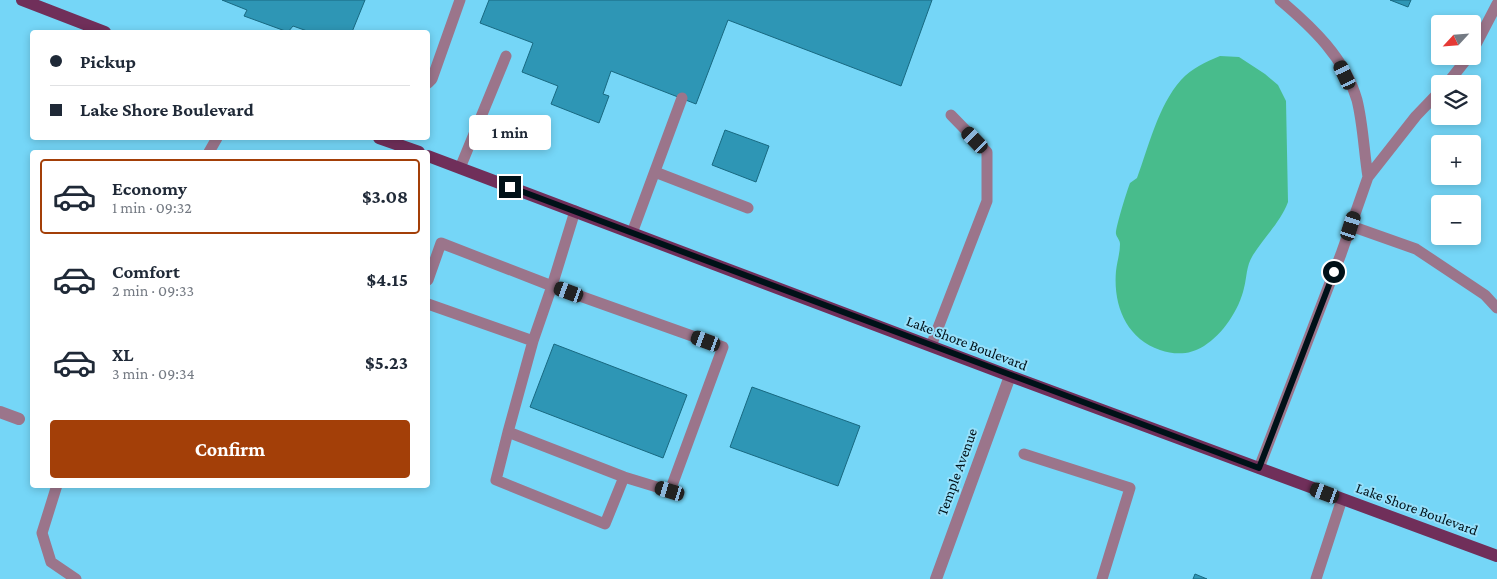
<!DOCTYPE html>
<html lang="en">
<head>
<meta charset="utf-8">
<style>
  :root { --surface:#fff; --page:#f2f2f3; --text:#1f2937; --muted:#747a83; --line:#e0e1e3; --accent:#a33f08 }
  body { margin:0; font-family:"Crimson Pro",serif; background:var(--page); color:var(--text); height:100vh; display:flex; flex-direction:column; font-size:19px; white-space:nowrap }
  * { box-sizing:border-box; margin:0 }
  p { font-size:16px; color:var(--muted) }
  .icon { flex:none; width:28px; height:28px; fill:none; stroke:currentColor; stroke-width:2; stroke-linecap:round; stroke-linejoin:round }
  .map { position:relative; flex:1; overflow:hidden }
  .sheet { position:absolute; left:30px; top:150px; width:400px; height:338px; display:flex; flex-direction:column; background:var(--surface); border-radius:5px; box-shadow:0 2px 8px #0003 }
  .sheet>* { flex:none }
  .banner { position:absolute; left:30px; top:30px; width:400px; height:110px; border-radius:5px; box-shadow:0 2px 8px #0003; display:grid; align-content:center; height:110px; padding:0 20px; background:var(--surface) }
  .needle { width:32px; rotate:244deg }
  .controls { position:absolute; left:1431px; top:15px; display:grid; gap:10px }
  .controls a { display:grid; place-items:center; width:50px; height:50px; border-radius:5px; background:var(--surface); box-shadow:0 2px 8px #0003; font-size:25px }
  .end { position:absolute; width:22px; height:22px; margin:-11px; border:6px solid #001118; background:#fff; box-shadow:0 0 0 2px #fff }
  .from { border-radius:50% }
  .bubble { position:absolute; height:35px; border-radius:5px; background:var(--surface); box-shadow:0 2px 8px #0003; font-size:16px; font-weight:700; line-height:35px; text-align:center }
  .car { position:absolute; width:15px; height:30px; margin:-15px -8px; border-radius:6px; box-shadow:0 0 4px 1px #0007; background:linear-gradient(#222 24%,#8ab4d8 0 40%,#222 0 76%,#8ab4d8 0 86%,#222 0) }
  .banner b { display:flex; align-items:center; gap:18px; height:48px; font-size:19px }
  .banner b+b { border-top:1px solid var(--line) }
  .banner i { width:12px; height:12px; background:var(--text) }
  ul { padding:9px 0 0; list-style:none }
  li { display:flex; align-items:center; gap:15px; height:75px; margin:0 10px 8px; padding:0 10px; border:2px solid transparent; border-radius:5px }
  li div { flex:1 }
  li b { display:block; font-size:19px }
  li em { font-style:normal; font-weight:700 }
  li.active { border-color:var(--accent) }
  li>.icon { width:45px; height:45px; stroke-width:1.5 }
  .button { display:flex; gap:10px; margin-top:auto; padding:10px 20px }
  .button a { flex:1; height:58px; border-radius:5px; background:var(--accent); color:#fff; font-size:20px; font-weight:700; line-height:58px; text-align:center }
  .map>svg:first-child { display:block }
  .water { fill:#48bc8c }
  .building { fill:#2e96b5; stroke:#186981 }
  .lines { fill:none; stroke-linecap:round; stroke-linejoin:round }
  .service { stroke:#9b758b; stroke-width:11 }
  .minor { stroke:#9b758b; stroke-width:12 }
  .tertiary { stroke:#9b758b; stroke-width:12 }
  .primary { stroke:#702f5a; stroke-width:12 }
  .route { stroke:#001118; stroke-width:6 }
  .labels { text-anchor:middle; stroke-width:4; stroke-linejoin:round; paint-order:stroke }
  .street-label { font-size:15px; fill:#001118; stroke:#96e0fb }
</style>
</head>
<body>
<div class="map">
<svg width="1497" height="579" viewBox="0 0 1497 579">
  <rect width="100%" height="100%" fill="#75d6f7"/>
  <!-- water -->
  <path class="water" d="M 1220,56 L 1239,57 L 1265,74 L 1278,85 L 1286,101 L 1288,202 C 1280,223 1264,237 1253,255 C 1246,266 1247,277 1244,288 C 1239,310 1223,334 1204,346 C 1190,355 1175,355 1160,350 C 1126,338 1113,305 1116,271 C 1117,262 1120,253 1120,244 C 1120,240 1117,238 1116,234 C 1115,229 1127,191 1130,183 L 1137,178 C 1149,146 1158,106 1181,80 C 1192,68 1206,62 1220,56 Z"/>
  <!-- building -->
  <path class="building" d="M 222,0 L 365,0 L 352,32 L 310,32 L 293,26 L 288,32 L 244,16 L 247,10 Z
    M 489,0 L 932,0 L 901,86 L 728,20 L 696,104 L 611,71 L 603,94 L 609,96 L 599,123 L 551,104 L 558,86 L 522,72 L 533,43 L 480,23 Z
    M 1390,0 L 1411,0 L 1408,7 Z
    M 725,130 L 769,146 L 756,182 L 712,165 Z
    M 554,344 L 687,395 L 663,458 L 530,407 Z
    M 752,387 L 860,426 L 838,486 L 730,447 Z
    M 1195,574 L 1207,579 L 1193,579 Z"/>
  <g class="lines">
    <!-- service -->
    <path class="service" d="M 1280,0 C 1312,27 1345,58 1357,100 C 1363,124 1364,152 1368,177
      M 1472,52 L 1497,4
      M 428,83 L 432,79 L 460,0
      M 1447,84 L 1469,56
      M 209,152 L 217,138
      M 460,168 L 506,56
      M 655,172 L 748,208
      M 1351,226 L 1416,249 L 1485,295 L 1497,308
      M 632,233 L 682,98
      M 428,280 L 441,243 L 552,286 L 533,341 L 508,432 L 624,477 L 670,491 L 723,347 L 552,286 L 575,211
      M 428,304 L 533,341
      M 931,346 L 987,201 L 987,152 L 951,115
      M 508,432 L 496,480 L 605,524 L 624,477
      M 1024,454 L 1130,488 L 1102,579
      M 1259,468 L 1341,254 L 1368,177 L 1416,116 L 1440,91
      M 57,485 L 42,533 L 51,562 L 76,579
      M 1316,579 L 1342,499"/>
    <!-- minor -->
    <path class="minor" d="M 0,412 L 19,419"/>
    <!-- tertiary -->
    <path class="tertiary" d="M 936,579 L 1010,376"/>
    <!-- primary -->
    <path class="primary" d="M 22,0 L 105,32
      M 379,138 L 419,152
      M 428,156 L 1010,376 L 1497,556"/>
  </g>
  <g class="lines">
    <!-- route -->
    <path class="route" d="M 510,187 L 1259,468 L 1334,272"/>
  </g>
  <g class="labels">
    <!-- street labels -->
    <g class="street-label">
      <text transform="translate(967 343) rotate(21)" y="5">Lake Shore Boulevard</text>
      <text transform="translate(957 472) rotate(-70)" y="5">Temple Avenue</text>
      <text transform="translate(1417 509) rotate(20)" y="5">Lake Shore Boulevard</text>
    </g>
  </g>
</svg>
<div class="controls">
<a><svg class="needle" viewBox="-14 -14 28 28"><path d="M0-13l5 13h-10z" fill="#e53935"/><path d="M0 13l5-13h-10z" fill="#747a83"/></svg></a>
<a><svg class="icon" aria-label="layers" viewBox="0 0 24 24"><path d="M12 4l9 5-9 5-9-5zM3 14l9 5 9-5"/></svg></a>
<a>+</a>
<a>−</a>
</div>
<i class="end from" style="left:1334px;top:272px"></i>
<i class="end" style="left:510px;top:187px"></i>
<div class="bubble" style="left:469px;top:115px;width:82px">1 min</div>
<i class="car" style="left:1345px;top:75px;rotate:335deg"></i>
<i class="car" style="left:975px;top:140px;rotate:316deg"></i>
<i class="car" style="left:1351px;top:226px;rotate:18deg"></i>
<i class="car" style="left:569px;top:292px;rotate:290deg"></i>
<i class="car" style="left:706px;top:341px;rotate:290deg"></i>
<i class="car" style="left:670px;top:491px;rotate:287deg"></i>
<i class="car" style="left:1325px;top:493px;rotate:290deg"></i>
<div class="banner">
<b><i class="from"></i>Pickup</b>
<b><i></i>Lake Shore Boulevard</b>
</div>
<section class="sheet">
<ul>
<li class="active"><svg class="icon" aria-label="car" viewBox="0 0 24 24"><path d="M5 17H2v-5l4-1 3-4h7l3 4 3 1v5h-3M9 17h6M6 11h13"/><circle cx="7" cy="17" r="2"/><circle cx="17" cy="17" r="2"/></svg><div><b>Economy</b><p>1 min · 09:32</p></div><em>$3.08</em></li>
<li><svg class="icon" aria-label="car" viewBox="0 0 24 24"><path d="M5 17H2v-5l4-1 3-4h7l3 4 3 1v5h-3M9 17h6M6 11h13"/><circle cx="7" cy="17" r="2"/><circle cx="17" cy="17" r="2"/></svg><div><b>Comfort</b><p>2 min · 09:33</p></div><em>$4.15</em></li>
<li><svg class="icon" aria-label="car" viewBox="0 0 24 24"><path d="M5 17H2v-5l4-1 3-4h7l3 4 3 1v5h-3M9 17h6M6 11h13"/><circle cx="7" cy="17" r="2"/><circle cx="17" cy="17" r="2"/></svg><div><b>XL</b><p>3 min · 09:34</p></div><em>$5.23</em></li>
</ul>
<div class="button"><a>Confirm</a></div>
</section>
</div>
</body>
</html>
